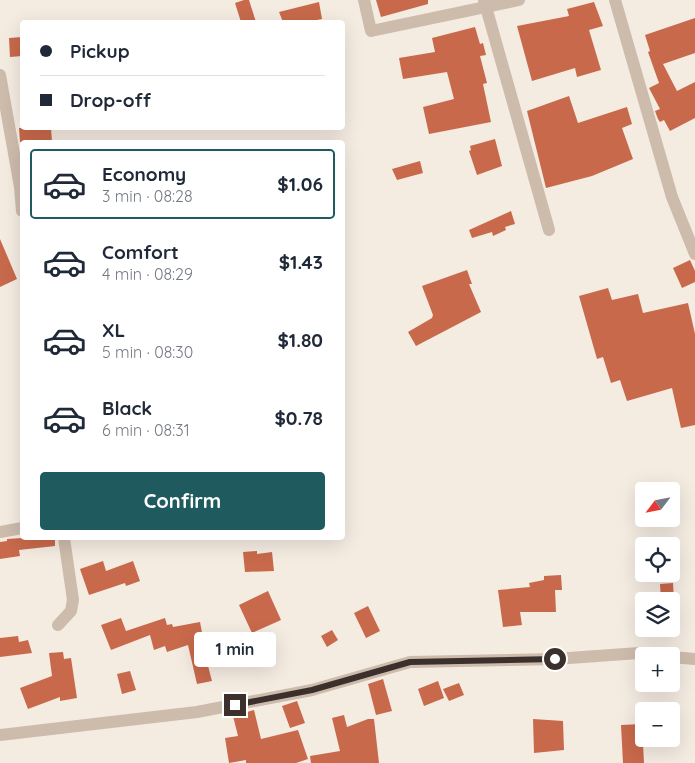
<!DOCTYPE html>
<html lang="en">
<head>
<meta charset="utf-8">
<style>
  :root { --surface:#fff; --page:#f6f6f7; --text:#1f2937; --muted:#747a83; --line:#e0e1e3; --accent:#1f5a5e }
  body { margin:0; font-family:Quicksand,sans-serif; background:var(--page); color:var(--text); height:100vh; display:flex; flex-direction:column; font-size:19px; white-space:nowrap }
  * { box-sizing:border-box; margin:0 }
  p { font-size:16px; color:var(--muted) }
  .icon { flex:none; width:28px; height:28px; fill:none; stroke:currentColor; stroke-width:2; stroke-linecap:round; stroke-linejoin:round }
  .map { position:relative; flex:1; overflow:hidden }
  .sheet { position:absolute; left:20px; top:140px; width:325px; height:400px; display:flex; flex-direction:column; background:var(--surface); border-radius:5px; box-shadow:0 5px 20px #0002 }
  .sheet>* { flex:none }
  .top-card { position:absolute; left:20px; top:20px; width:325px; height:110px; border-radius:5px; box-shadow:0 5px 20px #0002; display:grid; align-content:center; height:110px; padding:0 20px; background:var(--surface) }
  .needle { width:32px; rotate:238deg }
  .buttons { position:absolute; left:635px; top:482px; display:grid; gap:10px }
  .buttons a { display:grid; place-items:center; width:45px; height:45px; border-radius:5px; background:var(--surface); box-shadow:0 5px 20px #0002; font-size:25px }
  .end { position:absolute; width:22px; height:22px; margin:-11px; border:6px solid #3b302b; background:#fff; box-shadow:0 0 0 2px #fff }
  .from { border-radius:50% }
  .bubble { position:absolute; height:35px; border-radius:5px; background:var(--surface); box-shadow:0 5px 20px #0002; font-size:16px; font-weight:700; line-height:35px; text-align:center }
  .top-card b { display:flex; align-items:center; gap:18px; height:48px; font-size:19px }
  .top-card b+b { border-top:1px solid var(--line) }
  .top-card i { width:12px; height:12px; background:var(--text) }
  ul { padding:9px 0 0; list-style:none }
  li { display:flex; align-items:center; gap:15px; height:70px; margin:0 10px 8px; padding:0 10px; border:2px solid transparent; border-radius:5px }
  li div { flex:1 }
  li b { display:block; font-size:19px }
  li em { font-style:normal; font-weight:700 }
  li.active { border-color:var(--accent) }
  li>.icon { width:45px; height:45px; stroke-width:1.5 }
  .cta { display:flex; gap:10px; margin-top:auto; padding:10px 20px }
  .cta a { flex:1; height:58px; border-radius:5px; background:var(--accent); color:#fff; font-size:20px; font-weight:700; line-height:58px; text-align:center }
  .map>svg:first-child { display:block }
  .building { fill:#c8694b }
  .lines { fill:none; stroke-linecap:round; stroke-linejoin:round }
  .street { stroke:#cdbbac; stroke-width:12 }
  .route { stroke:#3b302b; stroke-width:6 }
</style>
</head>
<body>
<div class="map">
<svg width="695" height="763" viewBox="0 0 695 763">
  <rect width="100%" height="100%" fill="#f4ebe1"/>
  <!-- building -->
  <path class="building" d="M 244,0 L 249,0 L 256,22 L 241,22 L 235,3 Z
    M 376,0 L 428,0 L 428,4 L 381,17 Z
    M 319,2 L 322,19 L 307,22 L 283,22 L 279,12 Z
    M 594,2 L 603,26 L 589,30 L 601,70 L 577,77 L 575,68 L 532,81 L 517,26 L 569,16 L 567,9 Z
    M 695,18 L 695,53 L 663,64 L 677,91 L 695,82 L 695,118 L 670,131 L 664,120 L 660,122 L 658,119 L 655,111 L 660,109 L 649,88 L 659,83 L 648,52 L 650,51 L 645,35 Z
    M 475,27 L 480,44 L 483,43 L 486,55 L 480,56 L 487,83 L 483,84 L 491,122 L 429,134 L 423,107 L 454,99 L 447,72 L 403,79 L 399,58 L 435,52 L 432,38 Z
    M 22,37 L 22,56 L 10,57 L 9,38 Z
    M 569,96 L 578,123 L 627,107 L 632,124 L 622,128 L 633,159 L 592,176 L 546,188 L 527,111 Z
    M 19,128 L 51,128 L 52,142 L 20,142 Z
    M 495,139 L 502,166 L 477,175 L 469,151 L 471,150 L 470,146 Z
    M 420,161 L 423,173 L 397,180 L 392,169 Z
    M 511,211 L 515,224 L 505,227 L 506,230 L 493,236 L 492,232 L 472,238 L 469,230 Z
    M 0,239 L 17,279 L 0,287 Z
    M 690,260 L 695,271 L 695,282 L 682,288 L 673,268 Z
    M 467,270 L 472,284 L 469,284 L 481,312 L 416,346 L 408,332 L 432,318 L 433,315 L 422,286 Z
    M 608,288 L 612,300 L 638,294 L 643,313 L 688,303 L 695,334 L 695,425 L 681,428 L 672,388 L 627,401 L 620,380 L 611,383 L 603,357 L 597,359 L 579,296 Z
    M 22,538 L 55,538 L 55,546 L 19,550 L 20,556 L 0,559 L 0,542 L 7,541 L 7,539 Z
    M 257,551 L 257,554 L 272,552 L 274,571 L 245,572 L 243,552 Z
    M 103,561 L 106,571 L 133,561 L 140,581 L 126,586 L 125,583 L 89,595 L 80,569 Z
    M 561,575 L 562,590 L 555,590 L 556,612 L 520,612 L 522,625 L 503,627 L 498,590 L 530,587 L 529,583 L 544,580 L 544,576 Z
    M 673,583 L 674,601 L 661,601 L 660,584 Z
    M 268,591 L 281,620 L 252,633 L 239,605 Z
    M 368,606 L 380,631 L 366,638 L 354,613 Z
    M 121,618 L 126,631 L 165,618 L 167,625 L 172,624 L 173,627 L 200,622 L 204,643 L 202,643 L 212,681 L 197,684 L 188,645 L 167,652 L 165,646 L 154,650 L 150,635 L 111,650 L 101,625 Z
    M 332,630 L 338,640 L 327,647 L 321,636 Z
    M 18,636 L 19,642 L 28,640 L 32,653 L 0,657 L 0,638 Z
    M 63,652 L 64,659 L 71,658 L 77,698 L 60,701 L 60,697 L 28,709 L 20,688 L 52,676 L 49,653 Z
    M 130,671 L 136,690 L 122,694 L 117,674 Z
    M 383,679 L 392,711 L 376,715 L 368,684 Z
    M 438,681 L 444,698 L 424,706 L 418,689 Z
    M 459,683 L 464,695 L 449,701 L 443,689 Z
    M 297,701 L 305,723 L 290,728 L 282,706 Z
    M 254,710 L 261,739 L 298,730 L 308,759 L 296,763 L 246,763 L 246,760 L 229,763 L 225,738 L 238,736 L 233,716 Z
    M 344,715 L 347,727 L 368,719 L 374,719 L 379,763 L 311,763 L 310,756 L 340,751 L 332,718 Z
    M 533,719 L 563,721 L 564,750 L 534,753 Z
    M 642,724 L 644,763 L 623,763 L 621,725 Z"/>
  <g class="lines">
    <!-- street -->
    <path class="street" d="M 364,0 L 371,31 L 519,0
      M 484,0 L 549,230
      M 615,0 L 672,197 L 695,254
      M 0,75 L 20,187 L 22,211
      M 0,532 L 22,528
      M 58,625 L 71,611 L 73,600 L 64,538
      M 671,657 L 695,659
      M 0,735 L 197,712 L 312,690 L 410,662 L 555,659 L 639,653 L 666,656"/>
  </g>
  <g class="lines">
    <!-- route -->
    <path class="route" d="M 235,705 L 312,690 L 410,662 L 555,659"/>
  </g>
</svg>
<div class="buttons">
<a><svg class="needle" viewBox="-14 -14 28 28"><path d="M0-13l5 13h-10z" fill="#e53935"/><path d="M0 13l5-13h-10z" fill="#747a83"/></svg></a>
<a><svg class="icon" aria-label="locate" viewBox="0 0 24 24"><circle cx="12" cy="12" r="6"/><path d="M12 2v4M12 18v4M2 12h4M18 12h4"/></svg></a>
<a><svg class="icon" aria-label="layers" viewBox="0 0 24 24"><path d="M12 4l9 5-9 5-9-5zM3 14l9 5 9-5"/></svg></a>
<a>+</a>
<a>−</a>
</div>
<i class="end from" style="left:555px;top:659px"></i>
<i class="end" style="left:235px;top:705px"></i>
<div class="bubble" style="left:194px;top:632px;width:82px">1 min</div>
<div class="top-card">
<b><i class="from"></i>Pickup</b>
<b><i></i>Drop-off</b>
</div>
<section class="sheet">
<ul>
<li class="active"><svg class="icon" aria-label="car" viewBox="0 0 24 24"><path d="M5 17H2v-5l4-1 3-4h7l3 4 3 1v5h-3M9 17h6M6 11h13"/><circle cx="7" cy="17" r="2"/><circle cx="17" cy="17" r="2"/></svg><div><b>Economy</b><p>3 min · 08:28</p></div><em>$1.06</em></li>
<li><svg class="icon" aria-label="car" viewBox="0 0 24 24"><path d="M5 17H2v-5l4-1 3-4h7l3 4 3 1v5h-3M9 17h6M6 11h13"/><circle cx="7" cy="17" r="2"/><circle cx="17" cy="17" r="2"/></svg><div><b>Comfort</b><p>4 min · 08:29</p></div><em>$1.43</em></li>
<li><svg class="icon" aria-label="car" viewBox="0 0 24 24"><path d="M5 17H2v-5l4-1 3-4h7l3 4 3 1v5h-3M9 17h6M6 11h13"/><circle cx="7" cy="17" r="2"/><circle cx="17" cy="17" r="2"/></svg><div><b>XL</b><p>5 min · 08:30</p></div><em>$1.80</em></li>
<li><svg class="icon" aria-label="car" viewBox="0 0 24 24"><path d="M5 17H2v-5l4-1 3-4h7l3 4 3 1v5h-3M9 17h6M6 11h13"/><circle cx="7" cy="17" r="2"/><circle cx="17" cy="17" r="2"/></svg><div><b>Black</b><p>6 min · 08:31</p></div><em>$0.78</em></li>
</ul>
<div class="cta"><a>Confirm</a></div>
</section>
</div>
</body>
</html>
